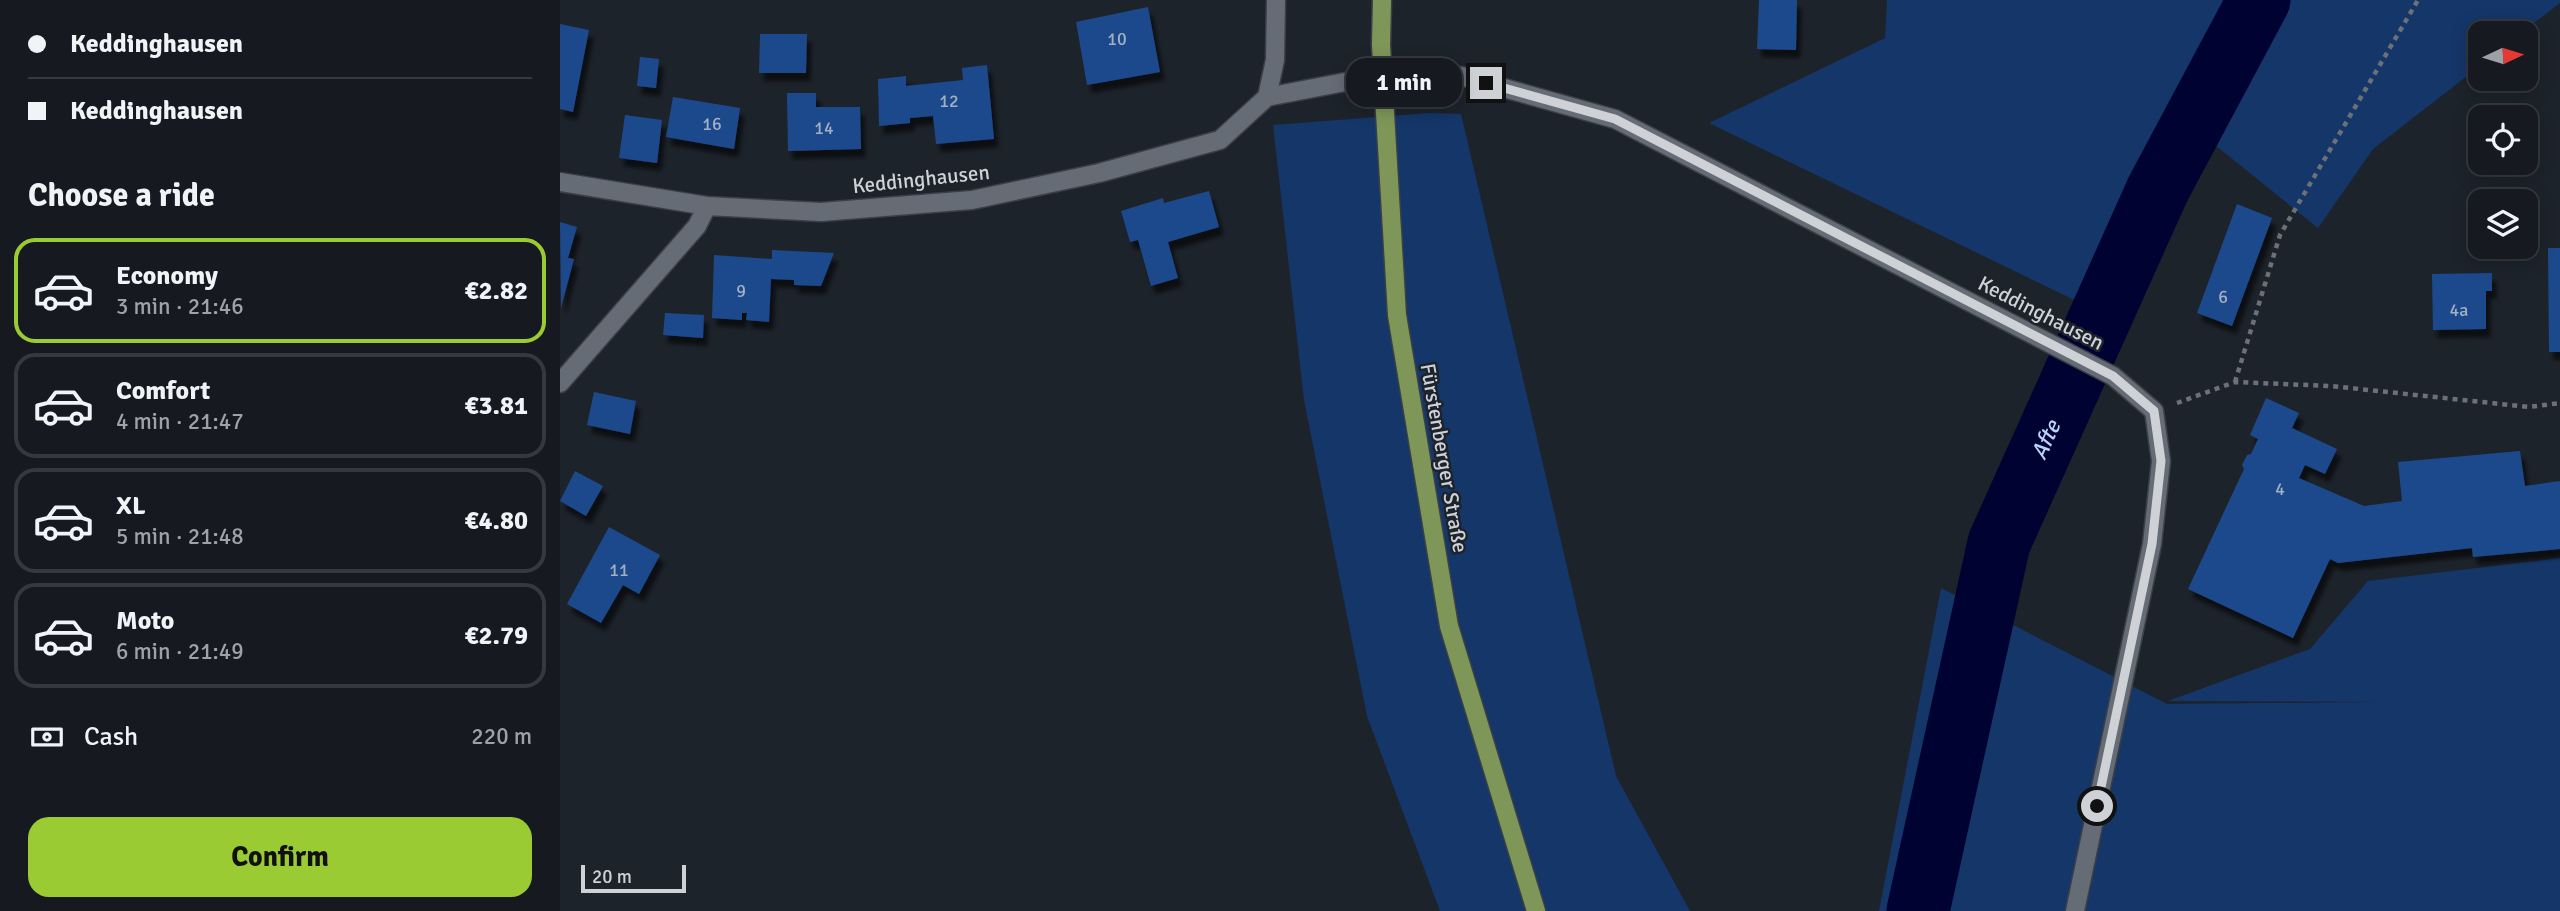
<!DOCTYPE html>
<html lang="en">
<head>
<meta charset="utf-8">
<style>
  :root { --surface:#161a20; --page:#23272d; --text:#f1f3f6; --muted:#9ea1a5; --line:#35383e; --accent:#9bcb33 }
  body { margin:0; font-family:Signika,sans-serif; background:var(--page); color:var(--text); height:100vh; display:flex; flex-direction:column; font-size:26px; white-space:nowrap }
  * { box-sizing:border-box; margin:0 }
  p { font-size:23px; color:var(--muted) }
  .icon { flex:none; width:38px; height:38px; fill:none; stroke:currentColor; stroke-width:2; stroke-linecap:round; stroke-linejoin:round }
  .map { position:relative; flex:1; overflow:hidden }
  .details { display:flex; flex-direction:column; background:var(--surface); width:560px }
  .details>* { flex:none }
  .top-card { display:grid; align-content:center; height:154px; padding:0 28px; background:var(--surface) }
  .needle { width:46px; rotate:86deg }
  .buttons { position:absolute; left:1908px; top:21px; display:grid; gap:14px }
  .buttons a { display:grid; place-items:center; width:70px; height:70px; border-radius:14px; background:var(--surface); box-shadow:0 4px 18px #0003,0 0 0 2px var(--line); font-size:35px }
  .scale { position:absolute; left:21px; bottom:18px; width:105px; box-sizing:border-box; padding-left:7px; border:4px solid #ced2d7; border-top:0; font-size:19px; line-height:24px; white-space:nowrap; color:#ced2d7; -webkit-text-stroke:5px #1d232b; paint-order:stroke }
  .end { position:absolute; width:32px; height:32px; margin:-16px; border:9px solid #ced2d7; background:#111; box-shadow:0 0 0 4px #111 }
  .from { border-radius:50% }
  .bubble { position:absolute; height:49px; border-radius:21px; background:var(--surface); box-shadow:0 4px 18px #0003,0 0 0 2px var(--line); font-size:23px; font-weight:700; line-height:49px; text-align:center }
  .top-card b { display:flex; align-items:center; gap:24px; height:66px; font-size:26px }
  .top-card b+b { border-top:2px solid var(--line) }
  .top-card i { width:18px; height:18px; background:var(--text) }
  ul { padding:0; list-style:none }
  li { display:flex; align-items:center; gap:21px; height:105px; margin:0 14px 10px; padding:0 14px; border:4px solid var(--line); border-radius:21px }
  li div { flex:1 }
  li b { display:block; font-size:26px }
  li em { font-style:normal; font-weight:700 }
  li.selected { border-color:var(--accent) }
  li>.icon { width:63px; height:63px; stroke-width:1.5 }
  h2 { padding:0 28px; font-size:32px; line-height:84px }
  .pay { display:flex; align-items:center; gap:18px; height:77px; padding:0 28px; font-size:26px }
  .pay p { margin-inline-start:auto }
  .button { display:flex; gap:14px; margin-top:auto; padding:14px 28px }
  .button a { flex:1; height:80px; border-radius:21px; background:var(--accent); color:#111; font-size:28px; font-weight:700; line-height:80px; text-align:center }
  main { display:flex; flex:1; min-height:0 }
  .map>svg:first-child { display:block }
  .green { fill:#153669 }
  .lines { fill:none; stroke-linecap:round; stroke-linejoin:round }
  .river { stroke:#000231; stroke-width:63 }
  .building { fill:#1d498c; filter:url(#shadow) }
  .minor-tunnel { stroke:#383d45; stroke-width:18; stroke-dasharray:18 9; stroke-linecap:butt }
  .minor-casing { stroke:#3b3f46; stroke-width:21 }
  .major-casing { stroke:#3b3f46; stroke-width:21 }
  .path { stroke:#6c7178; stroke-width:4.5; stroke-dasharray:5 5; stroke-linecap:butt }
  .minor { stroke:#656c76; stroke-width:18 }
  .major { stroke:#7e9758; stroke-width:18 }
  .route { stroke:#ced2d7; stroke-width:9 }
  .labels { text-anchor:middle; stroke-width:5; stroke-linejoin:round; paint-order:stroke }
  .number-label { font-size:18px; fill:#a2b0c4 }
  .street-label { font-size:21px; fill:#ced2d7; stroke:#1d232b }
  .water-label { font-size:23px; font-style:italic; fill:#bad3fa; stroke:#1d232b }
</style>
</head>
<body>
<main>
<section class="details">
<div class="top-card">
<b><i class="from"></i>Keddinghausen</b>
<b><i></i>Keddinghausen</b>
</div>
<h2>Choose a ride</h2>
<ul>
<li class="selected"><svg class="icon" aria-label="car" viewBox="0 0 24 24"><path d="M5 17H2v-5l4-1 3-4h7l3 4 3 1v5h-3M9 17h6M6 11h13"/><circle cx="7" cy="17" r="2"/><circle cx="17" cy="17" r="2"/></svg><div><b>Economy</b><p>3 min · 21:46</p></div><em>€2.82</em></li>
<li><svg class="icon" aria-label="car" viewBox="0 0 24 24"><path d="M5 17H2v-5l4-1 3-4h7l3 4 3 1v5h-3M9 17h6M6 11h13"/><circle cx="7" cy="17" r="2"/><circle cx="17" cy="17" r="2"/></svg><div><b>Comfort</b><p>4 min · 21:47</p></div><em>€3.81</em></li>
<li><svg class="icon" aria-label="car" viewBox="0 0 24 24"><path d="M5 17H2v-5l4-1 3-4h7l3 4 3 1v5h-3M9 17h6M6 11h13"/><circle cx="7" cy="17" r="2"/><circle cx="17" cy="17" r="2"/></svg><div><b>XL</b><p>5 min · 21:48</p></div><em>€4.80</em></li>
<li><svg class="icon" aria-label="car" viewBox="0 0 24 24"><path d="M5 17H2v-5l4-1 3-4h7l3 4 3 1v5h-3M9 17h6M6 11h13"/><circle cx="7" cy="17" r="2"/><circle cx="17" cy="17" r="2"/></svg><div><b>Moto</b><p>6 min · 21:49</p></div><em>€2.79</em></li>
</ul>
<div class="pay"><svg class="icon" aria-label="cash" viewBox="0 0 24 24"><path d="M3 7h18v10H3z"/><circle cx="12" cy="12" r="2"/></svg>Cash<p>220 m</p></div>
<div class="button"><a>Confirm</a></div>
</section>
<div class="map">
<svg width="2000" height="911" viewBox="0 0 2000 911">
  <defs>
    <filter id="shadow"><feDropShadow dx="4.5" dy="8" stdDeviation="2" flood-color="#0009"/></filter>
  </defs>
  <rect width="100%" height="100%" fill="#1d232b"/>
  <!-- green -->
  <path class="green" d="M 1327,0 L 2000,0 L 2000,3 L 1961,33 L 1920,33 L 1920,66 L 1813,149 L 1758,228 L 1650,141 L 1562,323 L 1149,123 L 1325,38 Z
    M 869,113 L 901,114 L 1056,776 L 1130,911 L 880,911 L 807,716 L 744,400 L 713,125 Z
    M 2000,558 L 2000,911 L 1319,911 L 1381,588 L 1607,704 L 1821,702 L 1608,701 L 1750,649 L 1808,581 Z"/>
  <g class="lines">
    <!-- river -->
    <path class="river" id="s1" d="M 1358,911 L 1439,543 L 1598,189 L 1699,0"/>
  </g>
  <!-- building -->
  <path class="building" d="M 1199,0 L 1237,0 L 1236,50 L 1197,49 Z
    M 588,7 L 600,72 L 527,85 L 516,22 Z
    M 0,24 L 29,30 L 13,112 L 0,109 Z
    M 200,34 L 247,34 L 246,73 L 199,73 Z
    M 80,57 L 99,59 L 96,88 L 77,86 Z
    M 427,65 L 434,139 L 376,144 L 373,116 L 350,118 L 350,123 L 319,126 L 318,79 L 346,76 L 346,86 L 403,80 L 402,68 Z
    M 227,93 L 256,93 L 256,107 L 300,107 L 301,149 L 228,151 Z
    M 113,97 L 180,108 L 174,149 L 106,137 Z
    M 65,115 L 102,120 L 97,163 L 59,158 Z
    M 649,191 L 659,227 L 608,242 L 618,278 L 591,286 L 578,240 L 570,242 L 561,211 L 603,198 L 604,203 Z
    M 1677,204 L 1712,218 L 1672,326 L 1637,313 Z
    M 0,222 L 17,227 L 8,258 L 14,259 L 1,308 Z
    M 1988,248 L 2000,248 L 2000,352 L 1989,352 Z
    M 212,250 L 274,253 L 261,286 L 234,285 L 234,280 L 211,279 L 209,322 L 186,320 L 187,313 L 182,313 L 182,320 L 152,318 L 154,255 L 212,259 Z
    M 1932,273 L 1932,291 L 1926,291 L 1926,329 L 1873,330 L 1872,274 Z
    M 105,313 L 144,315 L 143,338 L 103,335 Z
    M 34,392 L 76,401 L 70,434 L 27,425 Z
    M 1706,398 L 1739,413 L 1732,428 L 1777,449 L 1765,474 L 1745,465 L 1739,478 L 1804,506 L 1842,501 L 1838,462 L 1960,451 L 1965,486 L 2000,481 L 2000,549 L 1913,557 L 1912,548 L 1778,563 L 1770,559 L 1733,638 L 1628,589 L 1684,469 L 1682,465 L 1687,455 L 1691,454 L 1698,439 L 1690,435 Z
    M 15,471 L 43,486 L 26,516 L 0,501 Z
    M 49,527 L 100,555 L 79,594 L 63,585 L 41,623 L 7,604 Z"/>
  <g class="lines">
    <!-- minor-tunnel -->
    <path class="minor-tunnel" d="M 785,82 L 873,76"/>
    <!-- minor casing -->
    <g class="minor-casing">
      <path id="minor" d="M 873,76 L 901,76 L 1055,119 L 1553,376 L 1594,411 L 1601,461 L 1592,544 L 1515,911
        M 707,97 L 715,60 L 716,0
        M 0,182 L 147,206 L 261,212 L 412,200 L 539,173 L 660,140 L 707,97 L 785,82
        M 0,383 L 137,226 L 147,206"/>
    </g>
    <!-- major casing -->
    <g class="major-casing">
      <path id="major" d="M 822,0 L 821,45 L 837,315 L 889,626 L 976,911"/>
    </g>
    <!-- path -->
    <path class="path" d="M 1675,382 L 1720,235 L 1858,0
      M 1617,403 L 1675,382 L 1771,386 L 1969,407 L 2000,403"/>
    <!-- minor -->
    <use href="#minor" class="minor"/>
    <!-- major -->
    <use href="#major" class="major"/>
  </g>
  <g class="lines">
    <!-- route -->
    <path class="route" d="M 926,83 L 1055,119 L 1553,376 L 1594,411 L 1601,461 L 1592,544 L 1537,806"/>
  </g>
  <g class="labels">
    <!-- number labels -->
    <g class="number-label">
      <text x="557" y="45">10</text>
      <text x="389" y="107">12</text>
      <text x="152" y="130">16</text>
      <text x="264" y="134">14</text>
      <text x="181" y="297">9</text>
      <text x="1663" y="303">6</text>
      <text x="1899" y="316">4a</text>
      <text x="1720" y="495">4</text>
      <text x="59" y="576">11</text>
    </g>
    <!-- street labels -->
    <g class="street-label">
      <text transform="translate(361 179) rotate(-6)" y="7">Keddinghausen</text>
      <text transform="translate(1481 313) rotate(27)" y="7">Keddinghausen</text>
      <text transform="translate(884 458) rotate(80)" y="7">Fürstenberger Straße</text>
    </g>
    <!-- water labels -->
    <g class="water-label">
      <text dy="8" stroke="none"><textPath href="#s1" startOffset="490">Afte</textPath></text>
    </g>
  </g>
</svg>
<div class="buttons">
<a><svg class="needle" viewBox="-14 -14 28 28"><path d="M0-13l5 13h-10z" fill="#e53935"/><path d="M0 13l5-13h-10z" fill="#9ea1a5"/></svg></a>
<a><svg class="icon" aria-label="locate" viewBox="0 0 24 24"><circle cx="12" cy="12" r="6"/><path d="M12 2v4M12 18v4M2 12h4M18 12h4"/></svg></a>
<a><svg class="icon" aria-label="layers" viewBox="0 0 24 24"><path d="M12 4l9 5-9 5-9-5zM3 14l9 5 9-5"/></svg></a>
</div>
<div class="scale">20 m</div>
<i class="end from" style="left:1537px;top:806px"></i>
<i class="end" style="left:926px;top:83px"></i>
<div class="bubble" style="left:786px;top:58px;width:116px">1 min</div>
</div>
</main>
</body>
</html>
